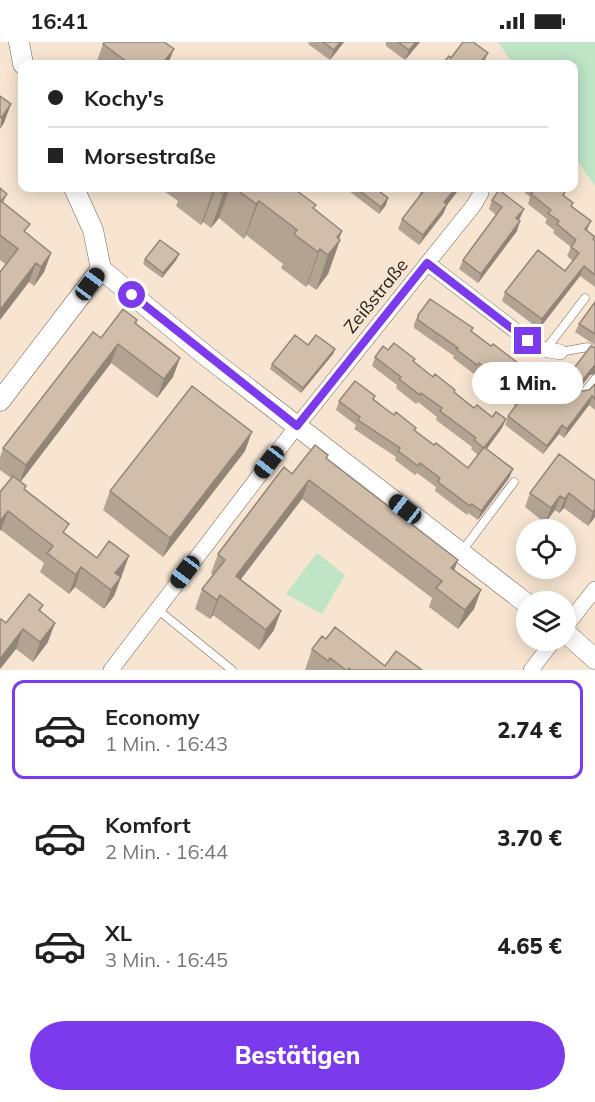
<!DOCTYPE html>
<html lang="de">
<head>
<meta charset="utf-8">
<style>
  :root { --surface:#fff; --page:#f6f6f6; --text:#222; --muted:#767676; --line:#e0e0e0; --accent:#7c3aed }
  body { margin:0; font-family:Mulish,sans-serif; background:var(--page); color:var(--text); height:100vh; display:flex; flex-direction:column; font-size:22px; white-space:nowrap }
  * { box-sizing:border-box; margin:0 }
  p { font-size:20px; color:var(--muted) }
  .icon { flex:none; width:33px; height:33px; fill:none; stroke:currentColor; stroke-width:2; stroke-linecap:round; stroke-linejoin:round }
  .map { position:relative; height:628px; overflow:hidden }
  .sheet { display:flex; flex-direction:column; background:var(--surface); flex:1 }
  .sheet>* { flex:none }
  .banner { position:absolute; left:18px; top:18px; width:560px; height:132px; border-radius:12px; box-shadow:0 3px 15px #0003; display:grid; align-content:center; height:132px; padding:0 30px; background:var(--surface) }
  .controls { position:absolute; left:516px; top:477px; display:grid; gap:12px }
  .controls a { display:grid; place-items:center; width:60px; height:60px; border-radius:50%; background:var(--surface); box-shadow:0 3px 15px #0003; font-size:30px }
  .end { position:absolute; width:27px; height:27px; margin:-14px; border:8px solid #7c3aed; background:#fff; box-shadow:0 0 0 3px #fff }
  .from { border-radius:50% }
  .bubble { position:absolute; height:42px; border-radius:21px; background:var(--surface); box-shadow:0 3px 15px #0003; font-size:20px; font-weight:800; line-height:42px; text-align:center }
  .car { position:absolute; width:18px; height:36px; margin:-18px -9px; border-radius:8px; box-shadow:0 0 4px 2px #0007; background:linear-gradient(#222 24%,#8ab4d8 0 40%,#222 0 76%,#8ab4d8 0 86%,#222 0) }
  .banner b { display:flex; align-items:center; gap:21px; height:57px; font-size:22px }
  .banner b+b { border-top:2px solid var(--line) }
  .banner i { width:15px; height:15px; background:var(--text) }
  ul { padding:10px 0 0; list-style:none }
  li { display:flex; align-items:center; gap:18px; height:99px; margin:0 12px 9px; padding:0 18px; border:3px solid transparent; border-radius:12px }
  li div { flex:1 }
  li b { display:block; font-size:22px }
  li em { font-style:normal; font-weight:800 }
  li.selected { border-color:var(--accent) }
  li>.icon { width:54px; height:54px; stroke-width:1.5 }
  .action { display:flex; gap:12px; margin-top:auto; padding:12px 30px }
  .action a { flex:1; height:69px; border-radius:36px; background:var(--accent); color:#fff; font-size:24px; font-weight:800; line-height:69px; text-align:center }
  .status { display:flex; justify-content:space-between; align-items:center; height:42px; padding:0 30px; background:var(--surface); direction:ltr }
  .status svg { height:16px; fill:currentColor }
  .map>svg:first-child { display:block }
  .green { fill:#bfe4c6 }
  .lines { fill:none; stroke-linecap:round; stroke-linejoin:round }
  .service-casing { stroke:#726352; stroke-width:9 }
  .minor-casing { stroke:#726352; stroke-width:16 }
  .tertiary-casing { stroke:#726352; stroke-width:21 }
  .service { stroke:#fff; stroke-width:8 }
  .minor { stroke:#fff; stroke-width:15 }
  .tertiary { stroke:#fff; stroke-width:20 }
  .wall { fill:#b3a393 }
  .shaded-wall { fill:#928578 }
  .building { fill:#d0beab; stroke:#928578; stroke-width:1.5 }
  .route { stroke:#7c3aed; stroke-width:8 }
  .labels { text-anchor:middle; stroke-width:5; stroke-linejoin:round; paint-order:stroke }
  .street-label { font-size:18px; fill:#27211a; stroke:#f7e5d1 }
</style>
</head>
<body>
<div class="status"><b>16:41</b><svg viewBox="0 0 49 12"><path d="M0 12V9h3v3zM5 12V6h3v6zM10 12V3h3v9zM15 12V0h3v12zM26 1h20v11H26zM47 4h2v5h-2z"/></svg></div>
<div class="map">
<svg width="595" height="628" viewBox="0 0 595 628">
  <rect width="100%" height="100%" fill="#f7e5d1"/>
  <!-- green -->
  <path class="green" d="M 498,0 L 595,0 L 595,144 L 573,112 L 573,22 L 513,22 Z
    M 317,511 L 345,533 L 322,572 L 286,552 Z"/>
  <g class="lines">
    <!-- service casing -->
    <g class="service-casing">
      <path id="service" d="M 546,307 L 585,256
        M 560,310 L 588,305 L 595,310
        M 582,353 L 595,337
        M 462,509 L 514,440
        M 157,567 L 232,628"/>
    </g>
    <!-- minor casing -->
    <g class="minor-casing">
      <path id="minor" d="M 427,221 L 538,306 L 560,310
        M 566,584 L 595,547
        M 111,628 L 297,384 L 474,163 L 481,151 L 481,146
        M 531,628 L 554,598"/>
    </g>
    <!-- tertiary casing -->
    <g class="tertiary-casing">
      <path id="tertiary" d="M 19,0 L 23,22
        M 101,227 L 205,313 L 526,561
        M 0,359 L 101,227 L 93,188 L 74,146
        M 566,591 L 595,617"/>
    </g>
    <!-- service -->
    <use href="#service" class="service"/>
    <!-- minor -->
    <use href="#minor" class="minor"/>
    <!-- tertiary -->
    <use href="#tertiary" class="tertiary"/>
  </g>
  <!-- wall -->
  <path class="wall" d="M 309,0 L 344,0 L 330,18 L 308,2 Z
    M 386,0 L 420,0 L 405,18 L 386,4 Z
    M 103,2 L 168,22 L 96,22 Z
    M 0,146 L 7,152 L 3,161 L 26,191 L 51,211 L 44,230 L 34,244 L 0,218 Z
    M 165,146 L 293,146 L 314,166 L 342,189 L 339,197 L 340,198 L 328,232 L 316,248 L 308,242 L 306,245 L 281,226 L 283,222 L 246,193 L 244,197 L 219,176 L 211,186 L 203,180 L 201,183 L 176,164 L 178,159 L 164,149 Z
    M 345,146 L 375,146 L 386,163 L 379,172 Z
    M 383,146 L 392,146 L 390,150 Z
    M 422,146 L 460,146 L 447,163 L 443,172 L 419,203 L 398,187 L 402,177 L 419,154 Z
    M 522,146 L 559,146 L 565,150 L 564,154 L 572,165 L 591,179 L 587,189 L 595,199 L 595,245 L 580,234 L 539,287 L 502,259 L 505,250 L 565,229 L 573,219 L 567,214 L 571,205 L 553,191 L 554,188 L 545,181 L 547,177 L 528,162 L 530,155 L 522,148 Z
    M 492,158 L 524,167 L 519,178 L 517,189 L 478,241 L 459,227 L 463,218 L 496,173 L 489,167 Z
    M 145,217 L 177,217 L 162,236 L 143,222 Z
    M 595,260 L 595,303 L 575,290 L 579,282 Z
    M 418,273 L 473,286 L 471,289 L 491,304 L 550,345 L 558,347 L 595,306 L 595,332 L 590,333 L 580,346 L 582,349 L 589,348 L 595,342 L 595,368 L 589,363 L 564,396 L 559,392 L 543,412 L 505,383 L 508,374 L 516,364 L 494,347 L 495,345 L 476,329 L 474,332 L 453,316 L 454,314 L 414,286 L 414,282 Z
    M 137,278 L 136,282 L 173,335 L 157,356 L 111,321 L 20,440 L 25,448 L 66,492 L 97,516 L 122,533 L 114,554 L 104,567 L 75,545 L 69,552 L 40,530 L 44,521 L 1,488 L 11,436 L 0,428 L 0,416 L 3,406 L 101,296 Z
    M 308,303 L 335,307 L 333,312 L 301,351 L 270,327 L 272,322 Z
    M 388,308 L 414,320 L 474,366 L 492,375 L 506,377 L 502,386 L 486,407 L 513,427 L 509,436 L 478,478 L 468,471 L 467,473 L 435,449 L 436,445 L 417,431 L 415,433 L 395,418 L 396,415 L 354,387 L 356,383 L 336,368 L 339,359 L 374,358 L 394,373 L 416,386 L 415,389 L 434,403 L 468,426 L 478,413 L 471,407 L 472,405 L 436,378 L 437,375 L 418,360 L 416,362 L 396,346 L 397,343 L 372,324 L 375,315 Z
    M 245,409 L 163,515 L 103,468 L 110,449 Z
    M 327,417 L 454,528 L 474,567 L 458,587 L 429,565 L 432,556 L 302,457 L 240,537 L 274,588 L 259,608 L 213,573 L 210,577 L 195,567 L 202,547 L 213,533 L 211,531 L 218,512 L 292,432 Z
    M 595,439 L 595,475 L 588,484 L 564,466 L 559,471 L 555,468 L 545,481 L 525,465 L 530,451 Z
    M 43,563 L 40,569 L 48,600 L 33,620 L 16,607 L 0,627 L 0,578 L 6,581 Z
    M 326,597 L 385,624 L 422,628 L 305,628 L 312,607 Z"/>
  <!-- shaded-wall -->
  <path class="shaded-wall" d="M 340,0 L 344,0 L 330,18 L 334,8 Z
    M 416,0 L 420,0 L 405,18 L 409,8 Z
    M 174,7 L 168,22 L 162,22 Z
    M 488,11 L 483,22 L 479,22 Z
    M 11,62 L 4,81 L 0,87 L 1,76 Z
    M 216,146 L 203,180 L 201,183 L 213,148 Z
    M 228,146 L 230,146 L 219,176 L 211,186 L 223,152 Z
    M 456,146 L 460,146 L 447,163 L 443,172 L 419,203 L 423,193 L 444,160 Z
    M 388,156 L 386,163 L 379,172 L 381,165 Z
    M 259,159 L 246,193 L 244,197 L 256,162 Z
    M 524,167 L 520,176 L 513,185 L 516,176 Z
    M 520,179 L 517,189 L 478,241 L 481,232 Z
    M 342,189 L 337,202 L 340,198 L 328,232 L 316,248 L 328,213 L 337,195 Z
    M 320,207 L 308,242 L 306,245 L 318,210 Z
    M 51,211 L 44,230 L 34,244 L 41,225 Z
    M 179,212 L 177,217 L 162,236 L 163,231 Z
    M 36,221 L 29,240 L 0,278 L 0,268 Z
    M 584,224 L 580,234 L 539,287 L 542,277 Z
    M 118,302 L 111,321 L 19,442 L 26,423 Z
    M 335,307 L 333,312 L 301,351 L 303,346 Z
    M 180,316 L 173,335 L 157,356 L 164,337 Z
    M 594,324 L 595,324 L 595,332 L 590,333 L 577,349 L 581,340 Z
    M 592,354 L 589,363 L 564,396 L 567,387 Z
    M 506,377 L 502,386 L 481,415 L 484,406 Z
    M 562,383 L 559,392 L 543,412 L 547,404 Z
    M 252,390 L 245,409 L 163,515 L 170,496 Z
    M 513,427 L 509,436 L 478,478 L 481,469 Z
    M 309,438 L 302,457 L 229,553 L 236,534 Z
    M 569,451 L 564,466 L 559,471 L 565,457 Z
    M 560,454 L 555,468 L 545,481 L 551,466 Z
    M 595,467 L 595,475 L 588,484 L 593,470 Z
    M 8,469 L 1,488 L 0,489 L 0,479 Z
    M 129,514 L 122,533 L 110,548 L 115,531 Z
    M 458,518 L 451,537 L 451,526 Z
    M 81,525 L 75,545 L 69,552 L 76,533 Z
    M 121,535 L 114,554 L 104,567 L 111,548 Z
    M 481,548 L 474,567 L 458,587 L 465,568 Z
    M 220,553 L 213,573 L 210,577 L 217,558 Z
    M 281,569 L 274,588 L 259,608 L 266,588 Z
    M 55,581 L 48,600 L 33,620 L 40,600 Z
    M 23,587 L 16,607 L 0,627 L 0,617 Z"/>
  <!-- building -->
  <path class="building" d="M 105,0 L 164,0 L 174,7 L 162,22 L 130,22 L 103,2 Z
    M 323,0 L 340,0 L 334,8 Z
    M 398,0 L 416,0 L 409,8 Z
    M 463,0 L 473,0 L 488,11 L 479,22 L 442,22 L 449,14 L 451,16 Z
    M 0,54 L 11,62 L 1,76 L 0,75 Z
    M 0,146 L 7,152 L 1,159 L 30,182 L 24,189 L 51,211 L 41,225 L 36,221 L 0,268 L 0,230 L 18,207 L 0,193 Z
    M 210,146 L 228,146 L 223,152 L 216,146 L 213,148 Z
    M 235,146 L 293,146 L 316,163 L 313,166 L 342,189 L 337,195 L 340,198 L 328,213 L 320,207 L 318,210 L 294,192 L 297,188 L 259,159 L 256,162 Z
    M 356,146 L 375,146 L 388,156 L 381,165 Z
    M 425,146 L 456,146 L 444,160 L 447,162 L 423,193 L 402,177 L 426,146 Z
    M 534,146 L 559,146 L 565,150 L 563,153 L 573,161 L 571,164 L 591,179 L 585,187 L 595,195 L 593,197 L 595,199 L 595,233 L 584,224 L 542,277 L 505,250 L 538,208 L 565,229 L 579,211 L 571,205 L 576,198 L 557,182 L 559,179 L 548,171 L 551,168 L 531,152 L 535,147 Z
    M 499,148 L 524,167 L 516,176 L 520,179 L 481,232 L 463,218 L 502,165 L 492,158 Z
    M 160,198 L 179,212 L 163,231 L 145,217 Z
    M 430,257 L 473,286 L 471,289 L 491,304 L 493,302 L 550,345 L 552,342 L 558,347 L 591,304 L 595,306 L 595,324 L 594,324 L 581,340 L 579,346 L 582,349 L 589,348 L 595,342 L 595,357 L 592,354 L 567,387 L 562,383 L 547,404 L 508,374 L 521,357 L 498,339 L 499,336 L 479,321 L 477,323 L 456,307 L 458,306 L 418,278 L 418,273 Z
    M 595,260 L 595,292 L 579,282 Z
    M 123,267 L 137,278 L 135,281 L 180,316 L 164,337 L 118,302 L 26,423 L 3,406 L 93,290 L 101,296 Z
    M 295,293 L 308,303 L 316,293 L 335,307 L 303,346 L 272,322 Z
    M 394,301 L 415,317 L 413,319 L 433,335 L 435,332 L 455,348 L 454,350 L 474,366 L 477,363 L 492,375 L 496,370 L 506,377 L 484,406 L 474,398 L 476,396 L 440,369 L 442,366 L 421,351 L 420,353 L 399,337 L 401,335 L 375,315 L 383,304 L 388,308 Z
    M 355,339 L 375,354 L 373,357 L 383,365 L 394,373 L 396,370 L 416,386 L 414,388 L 434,403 L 436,401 L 468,426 L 484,405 L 513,427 L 481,469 L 472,462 L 470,464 L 438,440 L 440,436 L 420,421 L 418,424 L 398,409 L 400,406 L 358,378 L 360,375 L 339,359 Z
    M 192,344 L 252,390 L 170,496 L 110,449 Z
    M 315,403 L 328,413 L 326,416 L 458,518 L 451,526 L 481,548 L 465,568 L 436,546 L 442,539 L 309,438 L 236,534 L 281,569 L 266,588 L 220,553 L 217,558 L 202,547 L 225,518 L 218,512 L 274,438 L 284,425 L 292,432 Z
    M 559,412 L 595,439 L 595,467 L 593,470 L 569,451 L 565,457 L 560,454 L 551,466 L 530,451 Z
    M 13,434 L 26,444 L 24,447 L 69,482 L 63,490 L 97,516 L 109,499 L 129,514 L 115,531 L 121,535 L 111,548 L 81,525 L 76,533 L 47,511 L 53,504 L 8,469 L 0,479 L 0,450 Z
    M 29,552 L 43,563 L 39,568 L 55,581 L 40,600 L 23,587 L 0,617 L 0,578 L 1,577 L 6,581 Z
    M 335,585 L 385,624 L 396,609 L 422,628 L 351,628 L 349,626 L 348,628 L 346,628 L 330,616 L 328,619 L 312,607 L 322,594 L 326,597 Z"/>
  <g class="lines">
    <!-- route -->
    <path class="route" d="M 132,253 L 297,384 L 427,221 L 528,299"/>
  </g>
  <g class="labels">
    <!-- street labels -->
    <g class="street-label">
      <text transform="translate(376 254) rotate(-51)" y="6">Zeißstraße</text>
    </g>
  </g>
</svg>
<div class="controls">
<a><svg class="icon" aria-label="locate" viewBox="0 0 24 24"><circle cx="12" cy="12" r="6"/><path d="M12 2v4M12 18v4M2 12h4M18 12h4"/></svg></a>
<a><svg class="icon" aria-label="layers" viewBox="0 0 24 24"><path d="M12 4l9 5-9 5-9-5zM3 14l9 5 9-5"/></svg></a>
</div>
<i class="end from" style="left:132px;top:253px"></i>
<i class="end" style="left:528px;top:299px"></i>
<div class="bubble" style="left:472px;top:320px;width:111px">1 Min.</div>
<i class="car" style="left:90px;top:242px;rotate:37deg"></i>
<i class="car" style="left:269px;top:420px;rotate:218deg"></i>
<i class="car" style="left:405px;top:467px;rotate:308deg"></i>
<i class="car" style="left:185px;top:530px;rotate:217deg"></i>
<div class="banner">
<b><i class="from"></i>Kochy's</b>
<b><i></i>Morsestraße</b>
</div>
</div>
<section class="sheet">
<ul>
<li class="selected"><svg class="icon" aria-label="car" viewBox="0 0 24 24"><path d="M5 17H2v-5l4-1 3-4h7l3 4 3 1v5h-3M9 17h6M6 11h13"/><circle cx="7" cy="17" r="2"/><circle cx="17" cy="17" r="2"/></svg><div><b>Economy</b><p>1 Min. · 16:43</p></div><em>2.74 €</em></li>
<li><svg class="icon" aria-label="car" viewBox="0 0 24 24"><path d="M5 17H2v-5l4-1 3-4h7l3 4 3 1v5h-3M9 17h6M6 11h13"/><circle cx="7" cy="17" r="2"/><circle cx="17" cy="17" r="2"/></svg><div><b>Komfort</b><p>2 Min. · 16:44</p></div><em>3.70 €</em></li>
<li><svg class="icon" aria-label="car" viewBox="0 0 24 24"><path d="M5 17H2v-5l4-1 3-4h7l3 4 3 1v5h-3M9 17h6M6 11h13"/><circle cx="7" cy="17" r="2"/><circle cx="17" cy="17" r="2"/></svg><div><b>XL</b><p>3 Min. · 16:45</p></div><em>4.65 €</em></li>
</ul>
<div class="action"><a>Bestätigen</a></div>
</section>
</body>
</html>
